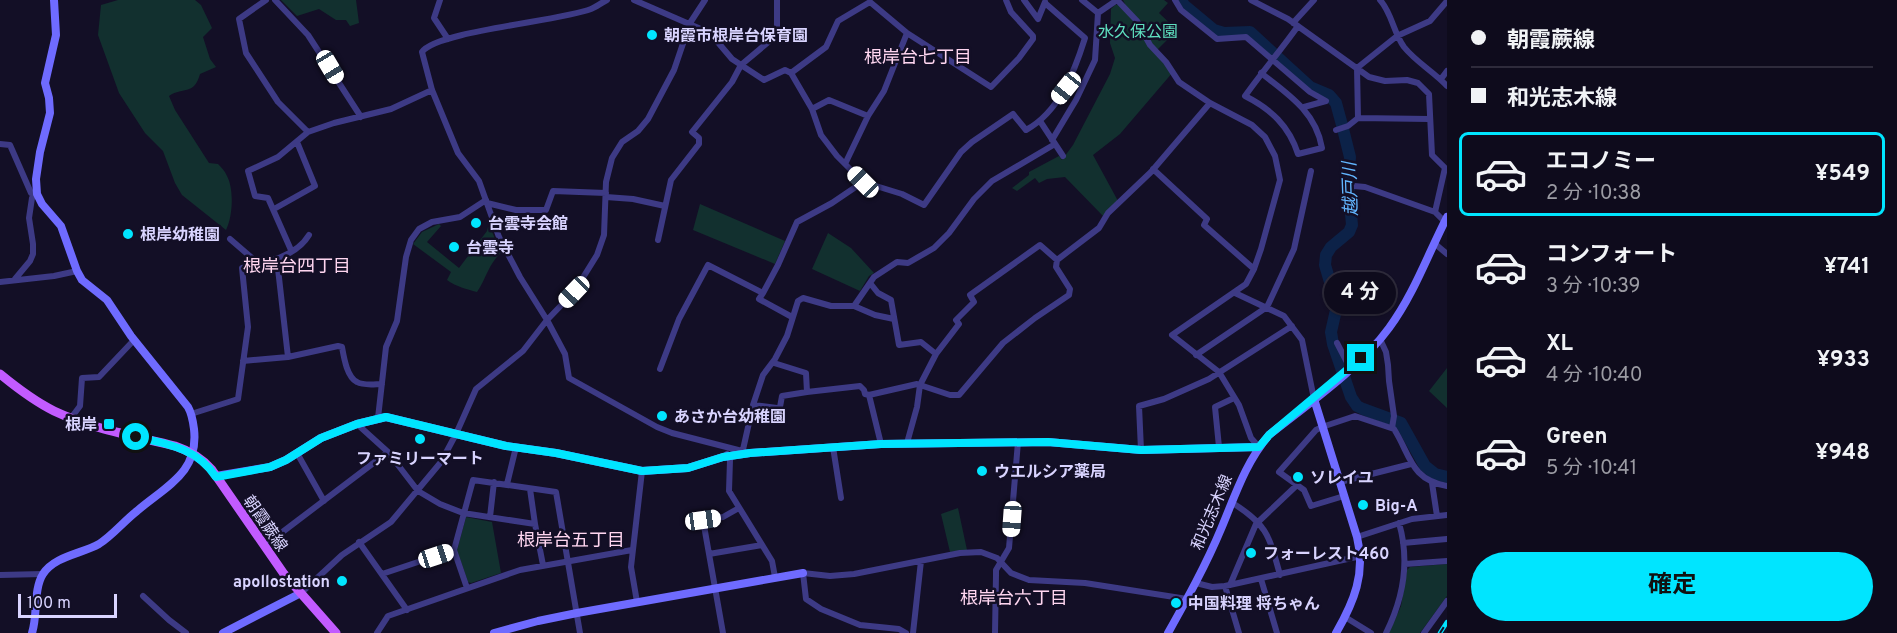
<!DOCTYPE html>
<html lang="ja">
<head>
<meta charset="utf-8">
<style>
  :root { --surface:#0e0b1c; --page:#171425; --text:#f1f3f6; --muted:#9b9ba3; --line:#2e2b3b; --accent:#00e5ff }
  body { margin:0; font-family:Overpass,"Noto Sans JP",sans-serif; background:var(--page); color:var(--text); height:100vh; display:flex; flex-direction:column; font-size:22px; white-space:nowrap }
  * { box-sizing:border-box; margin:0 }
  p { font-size:20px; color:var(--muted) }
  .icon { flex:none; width:33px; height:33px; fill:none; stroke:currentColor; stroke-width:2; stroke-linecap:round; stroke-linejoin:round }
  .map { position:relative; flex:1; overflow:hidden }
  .drawer { display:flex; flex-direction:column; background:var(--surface); width:450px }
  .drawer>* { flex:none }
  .guide { display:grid; align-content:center; height:132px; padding:0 24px; background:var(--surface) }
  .scale { position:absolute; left:18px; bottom:15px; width:99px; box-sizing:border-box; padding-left:6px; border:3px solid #d9d4ff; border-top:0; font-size:16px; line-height:21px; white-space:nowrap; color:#d9d4ff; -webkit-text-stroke:4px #130f26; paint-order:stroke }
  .end { position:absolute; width:27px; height:27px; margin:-14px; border:8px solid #00e5ff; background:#111; box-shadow:0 0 0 3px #111 }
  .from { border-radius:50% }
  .bubble { position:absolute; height:42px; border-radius:21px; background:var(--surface); box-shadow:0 2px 4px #0004,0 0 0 2px var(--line); font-size:20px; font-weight:700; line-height:42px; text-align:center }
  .car { position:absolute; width:18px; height:36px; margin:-18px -9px; border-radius:8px; box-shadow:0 0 4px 2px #0007; background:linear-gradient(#fff 24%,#345 0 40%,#fff 0 76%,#345 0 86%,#fff 0) }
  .guide b { display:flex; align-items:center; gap:21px; height:57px; font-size:22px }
  .guide b+b { border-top:2px solid var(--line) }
  .guide i { width:15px; height:15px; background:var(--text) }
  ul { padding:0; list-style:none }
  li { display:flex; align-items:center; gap:18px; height:84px; margin:0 12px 9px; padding:0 12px; border:3px solid transparent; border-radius:9px }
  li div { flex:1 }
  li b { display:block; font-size:22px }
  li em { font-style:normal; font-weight:700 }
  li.active { border-color:var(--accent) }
  li>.icon { width:54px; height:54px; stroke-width:1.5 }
  .action { display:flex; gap:12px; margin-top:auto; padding:12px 24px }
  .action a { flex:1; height:69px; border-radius:36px; background:var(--accent); color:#111; font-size:24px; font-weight:700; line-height:69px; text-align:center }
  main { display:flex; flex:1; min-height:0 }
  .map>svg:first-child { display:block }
  .green { fill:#12302f }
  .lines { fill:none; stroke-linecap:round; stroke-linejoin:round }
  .river { stroke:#0c2248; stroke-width:12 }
  .street { stroke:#3d3a85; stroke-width:6 }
  .secondary { stroke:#6f6bff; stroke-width:8 }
  .primary { stroke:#c25bff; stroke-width:9 }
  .rail-casing { stroke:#00e5ff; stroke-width:4.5 }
  .rail { stroke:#130f26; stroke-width:2; stroke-dasharray:7; stroke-linecap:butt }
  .route { stroke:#00e5ff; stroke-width:8 }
  .poi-dot { fill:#00e5ff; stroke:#130f26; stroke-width:2 }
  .labels { text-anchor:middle; stroke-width:5; stroke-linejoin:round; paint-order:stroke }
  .park-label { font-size:16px; fill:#5fe0c0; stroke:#130f26 }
  .poi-label { font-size:16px; font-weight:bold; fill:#d9d4ff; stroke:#130f26; text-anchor:start }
  .street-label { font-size:16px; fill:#d9d4ff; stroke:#130f26 }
  .neighbourhood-label { font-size:18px; fill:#ffd6f0; stroke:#130f26 }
  .water-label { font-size:18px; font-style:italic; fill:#62b6ff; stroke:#130f26 }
</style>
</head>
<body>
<main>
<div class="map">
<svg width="1447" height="633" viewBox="0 0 1447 633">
  <rect width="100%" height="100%" fill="#130f26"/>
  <!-- green -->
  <path class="green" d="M 118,0 L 195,0 L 201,5 L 212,28 L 203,37 L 210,59 L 216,67 L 200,74 C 194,96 184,86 169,96 L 175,110 L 209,163 L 218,164 C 221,167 225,171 227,176 C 234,189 233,216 226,230 L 182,195 L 175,183 L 163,151 L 145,133 L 119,93 L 98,35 L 101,5 Z
    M 281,0 L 356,0 L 359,23 L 350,26 L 346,20 L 336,20 L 319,9 L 297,16 Z
    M 1123,0 L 1164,0 L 1168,3 L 1159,13 L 1177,30 L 1156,51 L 1173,72 L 1120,134 L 1093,155 L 1118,201 L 1103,216 L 1065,177 L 1047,179 L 1039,183 L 1035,178 L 1017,191 L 1012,188 L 1029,175 L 1029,172 L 1059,156 L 1062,160 L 1073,145 L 1110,74 L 1115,58 L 1110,43 L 1111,9 L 1115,5 L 1125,4 Z
    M 700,204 L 785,241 L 775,264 L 693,230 Z
    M 439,224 L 441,226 L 427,242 L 459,268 L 487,231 L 488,227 L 490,227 L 501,253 C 489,263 486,279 477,292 C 466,289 457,287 447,280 L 451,272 L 413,244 L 422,232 Z
    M 828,233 L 851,248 L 874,273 L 869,276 L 860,291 L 812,269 Z
    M 1447,368 L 1447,408 L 1429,391 Z
    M 958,508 L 967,550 L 950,552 L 941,514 Z
    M 466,517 L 492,522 L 501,573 L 471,583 L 468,582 L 457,550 Z
    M 1447,564 L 1447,596 L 1420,633 L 1389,633 L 1401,606 L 1407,570 L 1410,567 Z"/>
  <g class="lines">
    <!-- river -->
    <path class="river" d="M 1181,0 L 1184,5 L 1214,30 L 1224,33 L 1250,32 L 1310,87 L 1329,95 L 1336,103 L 1342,125 L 1350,157 L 1348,181 L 1352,225 L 1349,232 L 1331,247 L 1326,255 L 1325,265 L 1335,299 L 1336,310 L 1331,332 L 1333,344 L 1351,397 L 1357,406 L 1363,409 L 1401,423 L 1425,466 L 1435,474 L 1447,477"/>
    <!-- street -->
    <path class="street" d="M 266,0 L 239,19 L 246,53 L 278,102 L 308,132
      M 275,0 L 308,35 L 361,117
      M 440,0 L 434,18 L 448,39
      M 607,0 C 601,3 596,7 591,9 C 561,21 436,31 422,52 L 432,90 L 458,153 L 479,181 L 499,237 L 520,277 L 547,320 L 565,354 L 569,378 L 657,427 L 672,433 L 742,451
      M 634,0 L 710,33 L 732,59 L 764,80 L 785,70 L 791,73 L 812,109 L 821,135 L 837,156 L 863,182 L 902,194 L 924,205 L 961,152 L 972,142 L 1013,114 L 1026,130 C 1059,112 1074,73 1085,38 L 1045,3
      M 1024,0 L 1038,19 L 1045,2
      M 1082,0 L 1098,13
      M 1117,0 L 1137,21 L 1150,45 L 1166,62 L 1179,82 L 1210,103 L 1252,125 L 1265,137 L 1275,156 L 1279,175 L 1280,180 L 1261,249 L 1254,269 L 1246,284 L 1172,335 L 1219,372 L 1239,405 L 1251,438 L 1259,447
      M 1175,0 L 1181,10 L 1217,39 L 1246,37 L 1310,92 L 1326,101 L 1304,107
      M 1251,0 L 1288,19 L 1369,77 L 1385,81 L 1407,80 L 1418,83 L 1429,94 L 1432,155 L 1445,168 L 1435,212
      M 1380,0 C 1392,13 1393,32 1404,47 C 1416,62 1434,72 1447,86
      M 1293,23 L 1314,0
      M 907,33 L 991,87 L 1019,58 L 1033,39 L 1033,36 L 1011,12 L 1006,0
      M 791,73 L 826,47 L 838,21 L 870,2 L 907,33 L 884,91 L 868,116 L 845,164
      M 1261,73 C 1288,94 1316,112 1322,148 L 1298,154 C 1289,126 1271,109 1245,96 C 1262,72 1281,50 1298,26
      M 1441,79 L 1447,71
      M 812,109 L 829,100 L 868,116
      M 1358,118 L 1357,68 L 1397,36 L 1430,21 L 1447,1
      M 1040,121 L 1063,156
      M 1336,130 L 1348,126 L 1358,118 L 1429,119
      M 1052,140 L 1076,100 L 1095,60 L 1098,13 L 1117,0
      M 0,144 L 10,145 L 31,193 L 37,194 L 32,198 L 29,218 L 33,244 L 33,254 L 30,261 L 15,279
      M 1153,169 L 1207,219 L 1204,225 L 1254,269
      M 1354,186 L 1365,187 L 1435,212 L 1445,222
      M 606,197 L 633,199 L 665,206
      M 487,203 L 516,210 L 546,210 L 553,191 L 606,193
      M 274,209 L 315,186 L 297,142
      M 230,239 L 259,264
      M 658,240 L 671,180 L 699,144 L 699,138 L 692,132 L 732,82 L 741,65 L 772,39 L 777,27 L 777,0
      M 1434,243 L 1447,254
      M 291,250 L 268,198 L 255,196 L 248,171 L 278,157 L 308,132 L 334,123 L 391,109 L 432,90
      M 277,260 L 288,357
      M 0,282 L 54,276 L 77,271
      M 870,283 L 878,293 L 891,300 L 899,345 L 921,342 L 936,354
      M 763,293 L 778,265 L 797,222 L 832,203 L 863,182
      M 1235,293 L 1284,316 L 1302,340 L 1314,399
      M 854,306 L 875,315 L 894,319
      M 1380,339 L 1386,352 L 1388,365 L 1389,381 L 1394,416 L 1392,428
      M 1337,343 L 1350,368
      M 1196,355 L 1267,307 L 1294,249 L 1311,171
      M 243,361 L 288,357 L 338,346 L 342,347 C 344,358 347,377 357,382 C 364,386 375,384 382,384
      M 774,363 L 806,373 L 807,392 L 860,386 L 864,390 L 865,394 L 869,395 L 881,444
      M 660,369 L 679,319 L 708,265 L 763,293 L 759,299 L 792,317
      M 869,395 L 917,384 L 950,395 L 959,395 L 1003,343 L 1035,318 L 1069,295 L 1070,289 L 1056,267 L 1057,260 L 1099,228 L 1108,213 L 1151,172 L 1210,103
      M 753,405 L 777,408 L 780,407 L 782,396 L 807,392
      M 191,414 L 238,399 L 248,327 L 242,268 C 265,263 296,257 309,235
      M 71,418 L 80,406 L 82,378 L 99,377 L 134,340
      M 378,418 L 386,347 L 397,321 L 406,257 L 411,240 L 419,229 L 432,222 L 460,217 L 486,200
      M 357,424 L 388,452 L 418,491 L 440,504 L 463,513 L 535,524 L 530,489
      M 907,443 L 917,407 L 920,385 L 936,354 L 959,324 L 956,320 L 974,302 L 970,295 L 1040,245 L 1057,260
      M 833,447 L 841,498
      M 1219,447 L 1215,407 L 1234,398
      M 1141,450 L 1139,406 L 1164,399 L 1209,379 L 1292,326
      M 297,453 L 324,501
      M 727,454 L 730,460 L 729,491 L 772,561 L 775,577
      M 742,454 L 753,405 L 763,375 L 775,359 L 787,336 L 798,301 L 803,298 L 831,306 L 854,306 L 874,277 L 897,262 L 908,263 L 934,248 L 949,233 L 974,199 L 992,181 L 1055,144
      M 1340,482 L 1411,464
      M 1432,483 L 1437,516
      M 507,484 L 516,447
      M 1344,496 L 1311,506 L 1304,490 L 1279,472 L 1316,430 L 1322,427 L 1355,416 L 1394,429 C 1411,456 1410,479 1447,486
      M 1231,502 C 1267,524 1269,535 1280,575
      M 490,517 L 494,482
      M 535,524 L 543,565
      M 1357,537 L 1412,519 L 1447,515
      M 359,542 L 407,610
      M 1403,543 L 1447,539
      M 264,546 L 388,452
      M 454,550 L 467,588
      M 709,554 L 762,545
      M 1405,564 L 1447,561
      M 382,574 L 454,550 L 473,480 L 556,492 L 580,633
      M 0,575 L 43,574
      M 1261,579 L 1277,633
      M 1196,583 L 1212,587 L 1225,586 L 1361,556
      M 1230,585 L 1256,524 L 1297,485
      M 1225,586 L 1239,633
      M 301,593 L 342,555 L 391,522 L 441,462 L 456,434 L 476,389 L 523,351 L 547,320 L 574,292 L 597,255 L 604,235 L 606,182 L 612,158 L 622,142 L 638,131 L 648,119 L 674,70 L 690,23 L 705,0
      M 143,596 L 169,620 L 186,633
      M 637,602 L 631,567 L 642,471
      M 1345,617 L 1371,633
      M 377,633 L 388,616 L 520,570 L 632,550
      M 723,633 L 703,520 L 723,517 L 739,508
      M 906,633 L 899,629 L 860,625 L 821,609 L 806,599 L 803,573 L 830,576 L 854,574 L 960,553 L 981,552 L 997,558 L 1011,573 L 1029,580 L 1085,583 L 1187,599
      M 913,633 L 921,561
      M 995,633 L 996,575 L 996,570 L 1009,548 L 1018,442
      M 1386,633 C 1403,599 1410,561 1399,523
      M 1424,633 L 1447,601"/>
    <!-- secondary -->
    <path class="secondary" d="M 1314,399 L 1357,537 C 1366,573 1354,602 1336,633
      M 216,476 L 270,467 L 286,460 L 321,438 L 357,424 L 386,417 L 506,446 L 556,453 L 642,471 L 688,468 L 723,457 L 750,453 L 881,444 L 1048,442 L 1141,450 L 1259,447
      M 32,633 C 38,615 33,590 43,574 C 55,556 81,554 99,544 C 113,535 124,521 137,511 C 166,486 199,473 194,429 C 193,421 192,414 188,407 L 131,336 L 107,300 L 82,280 L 77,271 L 61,226 L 42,204 L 37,194 L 36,179 L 40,152 L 50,113 L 49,98 L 45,83 L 56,35 L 54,0
      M 223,633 L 301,593
      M 494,633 L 538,621 L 577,613 L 803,573
      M 1168,633 C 1187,599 1206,565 1221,529 C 1235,496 1245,463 1269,435 C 1308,404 1360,368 1389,328 C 1414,294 1428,254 1447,217"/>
    <!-- primary -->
    <path class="primary" d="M 0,374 C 17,388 34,401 54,411 C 92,429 135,436 175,446 C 190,451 202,458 212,470 L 284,574 L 336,633"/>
    <!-- rail casing -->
    <g class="rail-casing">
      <path id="rail" d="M 1440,633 L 1447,622"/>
    </g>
    <!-- rail -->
    <use href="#rail" class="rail"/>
  </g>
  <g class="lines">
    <!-- route -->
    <path class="route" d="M 136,437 C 168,444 197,448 216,477 L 270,467 L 286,460 L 321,438 L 357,424 L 386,417 L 506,446 L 556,453 L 642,471 L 688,468 L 723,457 L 750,453 L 881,444 L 1048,442 L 1141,450 L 1259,447 L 1269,435 L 1361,358"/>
  </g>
  <!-- markers -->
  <g class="poi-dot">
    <circle cx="652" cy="35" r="6"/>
    <circle cx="476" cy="223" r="6"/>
    <circle cx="128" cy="234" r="6"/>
    <circle cx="454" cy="247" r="6"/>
    <circle cx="662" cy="416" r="6"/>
    <rect x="103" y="418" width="12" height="12" rx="3"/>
    <circle cx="420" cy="439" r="6"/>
    <circle cx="982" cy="471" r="6"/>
    <circle cx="1298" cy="477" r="6"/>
    <circle cx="1363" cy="505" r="6"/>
    <circle cx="1251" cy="553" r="6"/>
    <circle cx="342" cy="581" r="6"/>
    <circle cx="1176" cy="603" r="6"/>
  </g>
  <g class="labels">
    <!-- park labels -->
    <g class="park-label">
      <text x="1138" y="37">水久保公園</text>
    </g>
    <!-- poi labels -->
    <g class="poi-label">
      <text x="664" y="41">朝霞市根岸台保育園</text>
      <text x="488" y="229">台雲寺会館</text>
      <text x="140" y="240">根岸幼稚園</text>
      <text x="466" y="253">台雲寺</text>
      <text x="674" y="422">あさか台幼稚園</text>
      <text x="97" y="430" text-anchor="end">根岸</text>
      <text x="420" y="464" text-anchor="middle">ファミリーマート</text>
      <text x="994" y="477">ウエルシア薬局</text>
      <text x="1310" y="483">ソレイユ</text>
      <text x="1375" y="511">Big-A</text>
      <text x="1263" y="559">フォーレスト460</text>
      <text x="330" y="587" text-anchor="end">apollostation</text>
      <text x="1188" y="609">中国料理 将ちゃん</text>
    </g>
    <!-- street labels -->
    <g class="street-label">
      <text transform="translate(1211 512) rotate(-67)" y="6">和光志木線</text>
      <text transform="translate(266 523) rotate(55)" y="6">朝霞蕨線</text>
    </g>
    <!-- neighbourhood labels -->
    <g class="neighbourhood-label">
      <text x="918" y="63">根岸台七丁目</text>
      <text x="297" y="272">根岸台四丁目</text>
      <text x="571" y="546">根岸台五丁目</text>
      <text x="1014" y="604">根岸台六丁目</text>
    </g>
    <!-- water labels -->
    <g class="water-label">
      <text transform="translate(1350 189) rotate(-92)" y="6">越戸川</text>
    </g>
  </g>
</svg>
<div class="scale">100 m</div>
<i class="end from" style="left:136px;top:437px"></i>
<i class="end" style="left:1361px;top:358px"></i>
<div class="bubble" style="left:1324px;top:272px;width:72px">4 分</div>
<i class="car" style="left:330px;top:67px;rotate:149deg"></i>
<i class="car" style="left:1066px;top:88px;rotate:219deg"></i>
<i class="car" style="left:863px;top:182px;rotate:315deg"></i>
<i class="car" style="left:574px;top:292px;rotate:224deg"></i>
<i class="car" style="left:1012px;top:519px;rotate:184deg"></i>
<i class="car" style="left:703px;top:520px;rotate:82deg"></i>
<i class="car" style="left:436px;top:556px;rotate:72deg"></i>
</div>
<section class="drawer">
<div class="guide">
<b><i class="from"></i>朝霞蕨線</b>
<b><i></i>和光志木線</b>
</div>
<ul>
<li class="active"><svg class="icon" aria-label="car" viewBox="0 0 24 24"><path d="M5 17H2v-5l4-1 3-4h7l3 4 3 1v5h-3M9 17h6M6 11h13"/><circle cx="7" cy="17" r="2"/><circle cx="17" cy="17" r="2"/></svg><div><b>エコノミー</b><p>2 分 · 10:38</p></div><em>¥549</em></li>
<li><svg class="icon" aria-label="car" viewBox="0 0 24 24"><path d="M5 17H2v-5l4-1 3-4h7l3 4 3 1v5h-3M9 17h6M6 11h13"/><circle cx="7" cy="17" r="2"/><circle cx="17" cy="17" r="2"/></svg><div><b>コンフォート</b><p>3 分 · 10:39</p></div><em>¥741</em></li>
<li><svg class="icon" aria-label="car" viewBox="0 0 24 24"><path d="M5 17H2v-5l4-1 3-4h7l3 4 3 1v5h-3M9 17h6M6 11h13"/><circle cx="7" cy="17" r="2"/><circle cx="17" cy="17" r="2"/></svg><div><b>XL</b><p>4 分 · 10:40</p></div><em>¥933</em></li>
<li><svg class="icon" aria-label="car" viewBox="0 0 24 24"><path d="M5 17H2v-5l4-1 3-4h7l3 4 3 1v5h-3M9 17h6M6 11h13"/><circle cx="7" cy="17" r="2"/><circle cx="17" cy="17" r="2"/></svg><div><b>Green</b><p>5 分 · 10:41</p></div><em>¥948</em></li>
</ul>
<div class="action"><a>確定</a></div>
</section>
</main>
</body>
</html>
